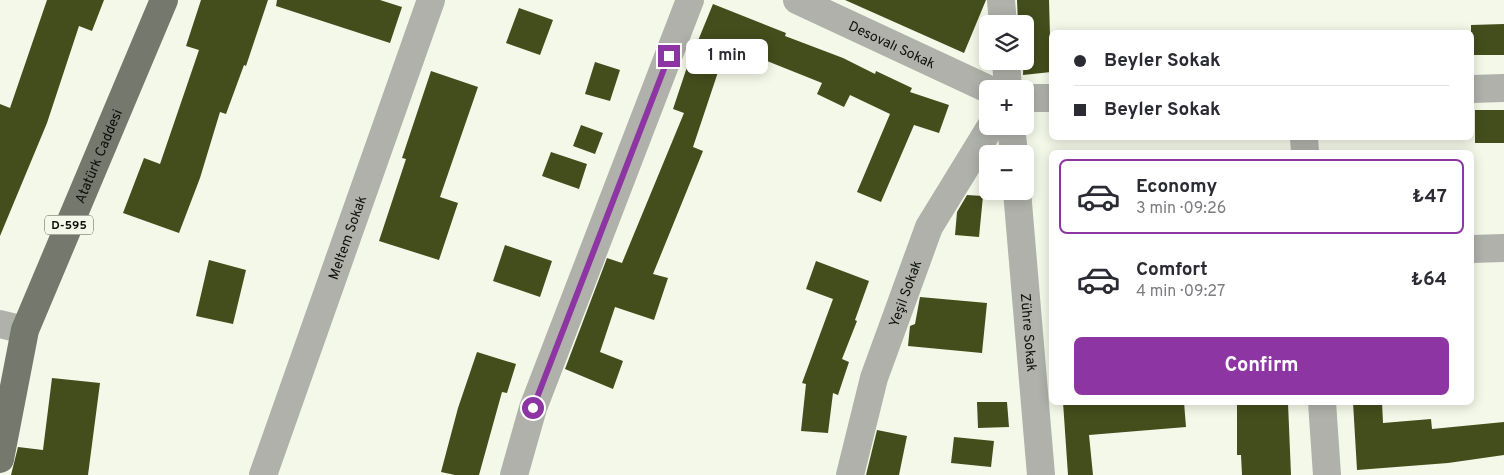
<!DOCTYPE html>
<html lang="en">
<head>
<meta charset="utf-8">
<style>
  :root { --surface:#fff; --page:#f7f7f7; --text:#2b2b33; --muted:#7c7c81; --line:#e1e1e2; --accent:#8d36a3 }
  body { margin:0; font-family:Overpass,sans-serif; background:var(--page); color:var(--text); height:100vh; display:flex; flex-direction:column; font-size:19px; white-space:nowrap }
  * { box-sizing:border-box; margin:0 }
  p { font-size:16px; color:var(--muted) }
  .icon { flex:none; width:28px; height:28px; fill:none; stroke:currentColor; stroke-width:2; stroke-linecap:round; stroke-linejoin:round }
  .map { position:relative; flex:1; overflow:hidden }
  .side { position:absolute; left:1049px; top:150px; width:425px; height:255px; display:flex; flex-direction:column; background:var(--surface); border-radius:8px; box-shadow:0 2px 12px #0003 }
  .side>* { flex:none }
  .top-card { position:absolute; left:1049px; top:30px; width:425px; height:110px; border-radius:8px; box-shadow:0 2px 12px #0003; display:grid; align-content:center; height:110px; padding:0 25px; background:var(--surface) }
  .tools { position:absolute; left:979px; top:15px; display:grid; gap:10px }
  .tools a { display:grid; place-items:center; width:55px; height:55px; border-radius:8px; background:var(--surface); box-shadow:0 2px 12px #0003; font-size:25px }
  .end { position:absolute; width:22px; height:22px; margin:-11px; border:6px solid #8d36a3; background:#fff; box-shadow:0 0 0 2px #fff }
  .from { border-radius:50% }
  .bubble { position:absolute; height:35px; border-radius:8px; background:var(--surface); box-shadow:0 2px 12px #0003; font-size:16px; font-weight:700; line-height:35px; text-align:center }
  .top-card b { display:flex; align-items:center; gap:18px; height:48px; font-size:19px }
  .top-card b+b { border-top:1px solid var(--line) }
  .top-card i { width:12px; height:12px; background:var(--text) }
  ul { padding:9px 0 0; list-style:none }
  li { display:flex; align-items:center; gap:15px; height:75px; margin:0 10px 8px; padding:0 15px; border:2px solid transparent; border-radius:8px }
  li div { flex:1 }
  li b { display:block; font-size:19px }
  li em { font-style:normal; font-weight:700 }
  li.on { border-color:var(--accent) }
  li>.icon { width:45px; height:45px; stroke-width:1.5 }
  .cta { display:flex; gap:10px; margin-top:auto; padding:10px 25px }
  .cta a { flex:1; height:58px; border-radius:8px; background:var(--accent); color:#fff; font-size:20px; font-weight:700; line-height:58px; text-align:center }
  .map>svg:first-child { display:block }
  .building { fill:#444d1c }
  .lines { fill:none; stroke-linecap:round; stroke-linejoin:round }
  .minor { stroke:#afb1aa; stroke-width:28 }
  .major { stroke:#75786c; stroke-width:28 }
  .route { stroke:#8d36a3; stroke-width:6 }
  .labels { text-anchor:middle; stroke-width:5; stroke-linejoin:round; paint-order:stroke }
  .shield { fill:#f4f8e8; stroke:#54564d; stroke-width:1 }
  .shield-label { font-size:12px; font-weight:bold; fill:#0f110b }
  .street-label { font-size:14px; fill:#0f110b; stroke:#f4f8e8 }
</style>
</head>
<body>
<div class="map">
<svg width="1504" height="475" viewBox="0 0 1504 475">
  <rect width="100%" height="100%" fill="#f4f8e8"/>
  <!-- building -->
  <path class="building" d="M 47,0 L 104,0 L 92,31 L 79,26 L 47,123 L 0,236 L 0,104 L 10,108 Z
    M 201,0 L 268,0 L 246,66 L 244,65 L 226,114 L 220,112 L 200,178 L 179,233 L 123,213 L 144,158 L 160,164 L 199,50 L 186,46 Z
    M 277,0 L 380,0 L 402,7 L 390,43 L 276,6 Z
    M 845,0 L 986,0 L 964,53 Z
    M 1017,0 L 1049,0 L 1051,72 L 1023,75 L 1025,24 L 1018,24 Z
    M 713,4 L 786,33 L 785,36 L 843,58 L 875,74 L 876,71 L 912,88 L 910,92 L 949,105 L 939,133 L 914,125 L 881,202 L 857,192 L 890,114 L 850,95 L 844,107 L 817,94 L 822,83 L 727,45 L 693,147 L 703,151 L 653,274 L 668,278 L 654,320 L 615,307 L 600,352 L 623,361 L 613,389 L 565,369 L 607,258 L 622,263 L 684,113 L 673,109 L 686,70 Z
    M 519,8 L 553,20 L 540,55 L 506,43 Z
    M 1504,24 L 1504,55 L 1471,55 L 1471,25 Z
    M 595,62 L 620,70 L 610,101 L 585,94 Z
    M 431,71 L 478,87 L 440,197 L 458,203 L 439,260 L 379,241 L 406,159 L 402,158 Z
    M 1475,110 L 1504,110 L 1504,143 L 1475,143 Z
    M 581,125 L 603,133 L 595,154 L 573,146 Z
    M 551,152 L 587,164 L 579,189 L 542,176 Z
    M 967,195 L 983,196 L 979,237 L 955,235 L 957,212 Z
    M 505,245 L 552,261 L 540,297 L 493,281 Z
    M 209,260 L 246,270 L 233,324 L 196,316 Z
    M 816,261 L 869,281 L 855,320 L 857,321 L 842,359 L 849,362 L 838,395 L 833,393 L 828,433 L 801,431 L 806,384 L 802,383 L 833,299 L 806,289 Z
    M 920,297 L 987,303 L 982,353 L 908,346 L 910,326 L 915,324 Z
    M 477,352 L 516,364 L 507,393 L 502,392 L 479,475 L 455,475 L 441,472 L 458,408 Z
    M 52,378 L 100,383 L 88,475 L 11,475 L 18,447 L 43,450 Z
    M 977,402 L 1007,402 L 1009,427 L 978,428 Z
    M 1063,402 L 1184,402 L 1186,427 L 1089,435 L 1093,475 L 1068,475 Z
    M 1353,402 L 1382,402 L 1383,423 L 1431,419 L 1432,429 L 1504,422 L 1504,455 L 1448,463 L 1357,470 Z
    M 1288,403 L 1291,475 L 1242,475 L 1241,455 L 1237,455 L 1237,404 Z
    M 877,430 L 907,436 L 899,475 L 866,475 Z
    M 954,437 L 994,441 L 991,467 L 951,463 Z"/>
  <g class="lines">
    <!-- minor -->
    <g class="minor">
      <path id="s1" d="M 797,0 L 988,89"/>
      <path d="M 1001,0 L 1003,24"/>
      <path d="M 1006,61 L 1008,89"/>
      <path d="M 1471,89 L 1504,88"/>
      <path d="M 1025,98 L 1051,98"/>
      <path d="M 1011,126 L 1014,154"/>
      <path d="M 1304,138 L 1305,152"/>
      <path id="s2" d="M 1017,191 L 1041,475"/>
      <path d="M 1471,249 L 1504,248"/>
      <path d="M 0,324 L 25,330"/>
      <path d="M 1322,402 L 1327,475"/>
      <path id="s3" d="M 263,475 L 431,0"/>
      <path d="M 514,475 L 533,408 L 690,0"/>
      <path id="s4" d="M 850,475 L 874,378 L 929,227 L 991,126"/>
    </g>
    <!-- major -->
    <path class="major" id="s5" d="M 0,459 L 25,330 L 164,0"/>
  </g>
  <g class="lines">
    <!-- route -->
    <path class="route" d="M 533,408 L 669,56"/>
  </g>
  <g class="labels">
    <!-- shield labels -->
    <rect class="shield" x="45" y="215.5" width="48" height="19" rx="4"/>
    <g class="shield-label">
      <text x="69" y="229">D-595</text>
    </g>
    <!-- street labels -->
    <g class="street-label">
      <text dy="5" stroke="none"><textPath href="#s1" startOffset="105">Desovalı Sokak</textPath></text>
      <text dy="5" stroke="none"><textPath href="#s5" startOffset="320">Atatürk Caddesi</textPath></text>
      <text dy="5" stroke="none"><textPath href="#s3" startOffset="252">Meltem Sokak</textPath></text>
      <text dy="5" stroke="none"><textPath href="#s4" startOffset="190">Yeşil Sokak</textPath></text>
      <text dy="5" stroke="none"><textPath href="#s2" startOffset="142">Zühre Sokak</textPath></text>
    </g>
  </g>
</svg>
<div class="tools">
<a><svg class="icon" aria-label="layers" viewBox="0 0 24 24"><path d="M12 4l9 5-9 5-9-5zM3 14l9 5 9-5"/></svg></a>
<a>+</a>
<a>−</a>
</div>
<i class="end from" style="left:533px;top:408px"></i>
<i class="end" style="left:669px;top:56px"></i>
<div class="bubble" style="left:686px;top:39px;width:82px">1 min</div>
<div class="top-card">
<b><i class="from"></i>Beyler Sokak</b>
<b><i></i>Beyler Sokak</b>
</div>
<section class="side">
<ul>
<li class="on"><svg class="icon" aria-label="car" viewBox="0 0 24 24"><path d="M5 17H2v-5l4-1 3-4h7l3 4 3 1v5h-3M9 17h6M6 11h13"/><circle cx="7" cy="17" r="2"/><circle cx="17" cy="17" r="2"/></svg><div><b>Economy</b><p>3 min · 09:26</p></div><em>₺47</em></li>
<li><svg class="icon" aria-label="car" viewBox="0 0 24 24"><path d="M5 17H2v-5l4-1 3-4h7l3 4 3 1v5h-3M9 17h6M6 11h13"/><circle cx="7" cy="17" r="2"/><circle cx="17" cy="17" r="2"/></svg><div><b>Comfort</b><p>4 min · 09:27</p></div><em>₺64</em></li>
</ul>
<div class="cta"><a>Confirm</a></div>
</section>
</div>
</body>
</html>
